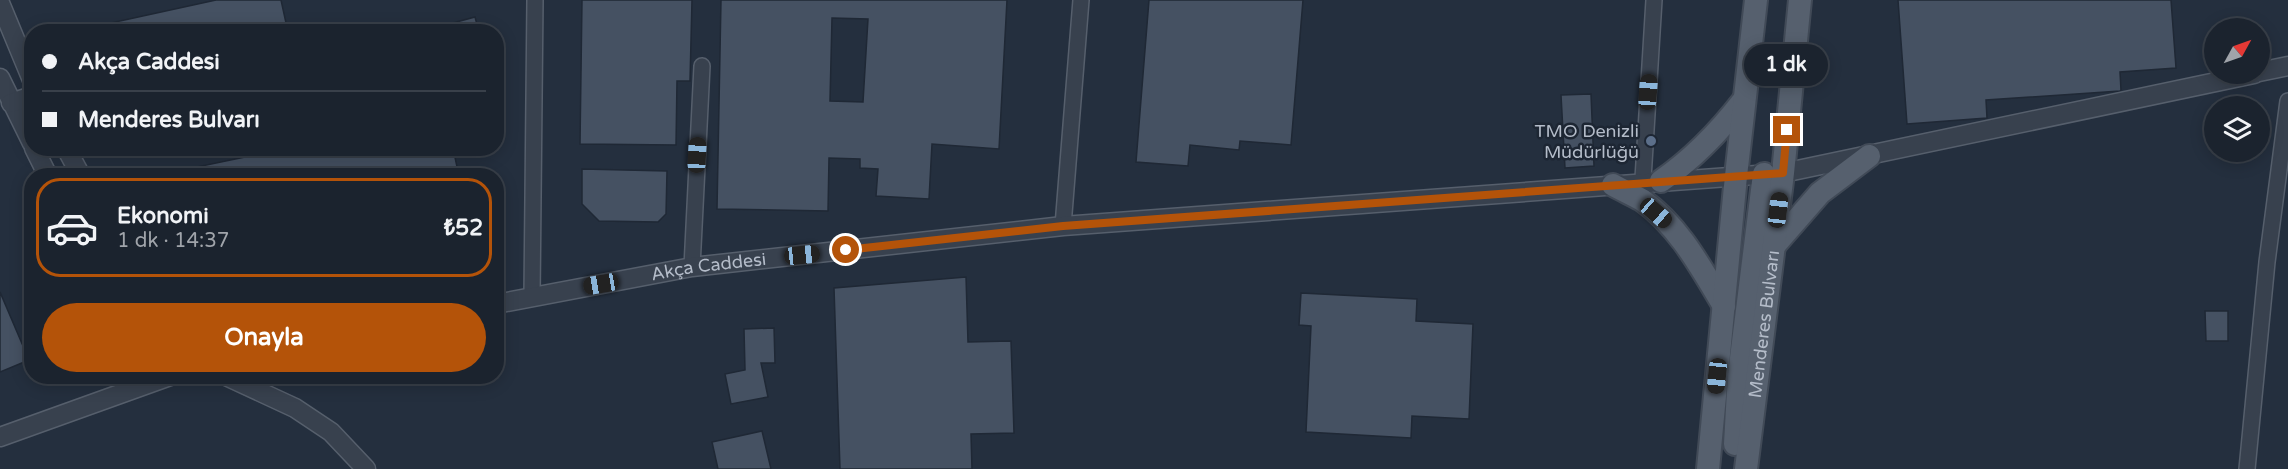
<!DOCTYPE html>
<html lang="tr">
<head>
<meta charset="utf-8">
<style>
  :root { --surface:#1b232e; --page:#242b36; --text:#f1f3f6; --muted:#a0a4aa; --line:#39404a; --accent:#b45309 }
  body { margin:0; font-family:"Varela Round",sans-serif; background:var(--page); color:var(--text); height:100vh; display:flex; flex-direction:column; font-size:22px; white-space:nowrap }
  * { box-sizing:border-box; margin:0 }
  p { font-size:20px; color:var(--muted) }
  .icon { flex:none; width:33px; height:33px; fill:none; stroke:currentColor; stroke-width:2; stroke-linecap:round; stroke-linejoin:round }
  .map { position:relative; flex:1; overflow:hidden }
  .sheet { position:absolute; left:24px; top:168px; width:480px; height:216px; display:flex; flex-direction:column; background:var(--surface); border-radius:24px; box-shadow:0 3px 15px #0003,0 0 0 2px var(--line) }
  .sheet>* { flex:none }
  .top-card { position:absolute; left:24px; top:24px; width:480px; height:132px; border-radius:24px; box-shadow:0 3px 15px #0003,0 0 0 2px var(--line); display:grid; align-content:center; height:132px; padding:0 18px; background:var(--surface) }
  .needle { width:39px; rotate:50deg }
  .controls { position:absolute; left:2204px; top:18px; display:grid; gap:12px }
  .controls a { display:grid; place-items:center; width:66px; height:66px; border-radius:50%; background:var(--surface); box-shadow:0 3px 15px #0003,0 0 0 2px var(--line); font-size:30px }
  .end { position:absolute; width:27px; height:27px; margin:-14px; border:8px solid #b45309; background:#fff; box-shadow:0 0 0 3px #fff }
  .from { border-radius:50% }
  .bubble { position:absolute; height:42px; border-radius:21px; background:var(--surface); box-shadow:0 3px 15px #0003,0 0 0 2px var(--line); font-size:20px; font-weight:700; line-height:42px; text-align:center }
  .car { position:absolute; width:18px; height:36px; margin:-18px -9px; border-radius:8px; box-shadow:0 0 4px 2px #0007; background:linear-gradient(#222 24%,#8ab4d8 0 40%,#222 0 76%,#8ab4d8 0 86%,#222 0) }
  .top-card b { display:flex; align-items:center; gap:21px; height:57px; font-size:22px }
  .top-card b+b { border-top:2px solid var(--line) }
  .top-card i { width:15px; height:15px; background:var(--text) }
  ul { padding:10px 0 0; list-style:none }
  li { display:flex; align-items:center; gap:18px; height:99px; margin:0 12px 9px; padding:0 6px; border:3px solid var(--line); border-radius:24px }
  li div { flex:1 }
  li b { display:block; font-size:22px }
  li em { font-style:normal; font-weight:700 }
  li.current { border-color:var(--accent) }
  li>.icon { width:54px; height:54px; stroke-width:1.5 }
  .cta { display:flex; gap:12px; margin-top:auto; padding:12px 18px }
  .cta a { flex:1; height:69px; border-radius:36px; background:var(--accent); color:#fff; font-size:24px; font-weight:700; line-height:69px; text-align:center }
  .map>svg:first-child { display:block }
  .building { fill:#455162; stroke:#1f2835; stroke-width:1.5; fill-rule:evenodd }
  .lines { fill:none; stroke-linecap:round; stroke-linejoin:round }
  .minor-casing { stroke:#565f6c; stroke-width:18 }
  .tertiary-casing { stroke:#565f6c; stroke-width:21 }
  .primary-casing { stroke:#414a57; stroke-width:26 }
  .minor { stroke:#38414e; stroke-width:15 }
  .tertiary { stroke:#38414e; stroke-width:18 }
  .primary { stroke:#56606e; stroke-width:22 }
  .route { stroke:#b45309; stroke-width:8 }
  .service-dot { fill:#5c6f8a; stroke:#1d2633; stroke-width:2 }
  .labels { text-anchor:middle; stroke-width:5; stroke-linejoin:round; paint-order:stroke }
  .poi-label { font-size:18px; fill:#b4bcc9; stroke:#1d2633; text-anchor:end }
  .street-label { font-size:18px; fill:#b4bcc9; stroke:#1d2633 }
</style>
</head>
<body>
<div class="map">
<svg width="2288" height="469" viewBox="0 0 2288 469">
  <rect width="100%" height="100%" fill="#242f3e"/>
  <!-- building -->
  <path class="building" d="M 216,0 L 281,0 L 288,32 L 98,32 L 97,26 Z
    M 582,0 L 692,0 L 690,81 L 677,81 L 676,145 L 580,144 Z
    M 721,0 L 1007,0 L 999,149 L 932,144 L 929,199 L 876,196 L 878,169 L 860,168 L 860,159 L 829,158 L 828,211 L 717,209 ZM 832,18 L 868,19 L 863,102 L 830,101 Z
    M 1149,0 L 1303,0 L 1291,145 L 1240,141 L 1239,150 L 1190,145 L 1188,166 L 1136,162 Z
    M 1898,0 L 2171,0 L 2176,68 L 2120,72 L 2121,90 L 2120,91 L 1986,100 L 1987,118 L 1907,124 Z
    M 475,17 L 479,32 L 439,32 L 438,27 Z
    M 1591,94 L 1594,166 L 1565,168 L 1561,95 Z
    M 289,148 L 453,148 L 459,176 L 188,176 L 187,169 Z
    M 582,169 L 667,171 L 666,214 L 658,222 L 599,221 L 582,204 Z
    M 966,277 L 968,342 L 1011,341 L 1014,433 L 971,434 L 972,469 L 840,469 L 834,288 Z
    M 0,292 L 29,360 L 0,372 Z
    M 1301,293 L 1417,299 L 1416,321 L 1473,324 L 1469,419 L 1412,416 L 1411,438 L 1306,432 L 1311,326 L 1299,325 Z
    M 2205,311 L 2228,311 L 2228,341 L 2206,341 Z
    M 774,328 L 775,363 L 761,363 L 768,397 L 731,404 L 725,374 L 745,370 L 744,329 Z
    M 762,431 L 771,469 L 718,469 L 712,442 Z"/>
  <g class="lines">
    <!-- minor casing -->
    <g class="minor-casing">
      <path id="minor" d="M 1642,195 L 1654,0
        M 1063,226 L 1081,0
        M 692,267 L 702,66
        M 532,296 L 535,0
        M 2247,469 L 2267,262 L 2288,101"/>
    </g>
    <!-- tertiary casing -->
    <g class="tertiary-casing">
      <g id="tertiary">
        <path d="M 0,3 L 32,80"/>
        <path d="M 2259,72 L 2288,66"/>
        <path d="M 0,78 L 32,143"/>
        <path d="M 11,103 L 32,96"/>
        <path d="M 34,148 L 48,176"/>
        <path d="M 66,148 L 81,176"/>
        <path id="s1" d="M 496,304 L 692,267 L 1063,226 L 1783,173 L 2254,74"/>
        <path d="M 226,376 L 295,408 L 331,432 L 366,469"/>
        <path d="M 0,437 L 170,376"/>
      </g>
    </g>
    <!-- primary casing -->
    <g class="primary-casing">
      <g id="primary">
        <path d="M 1661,181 C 1693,159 1719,132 1743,101"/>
        <path d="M 1613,185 C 1622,190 1633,195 1642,200 C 1679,226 1701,268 1724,306"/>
        <path d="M 1773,247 L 1820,193 L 1869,156"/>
        <path d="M 1735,444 L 1739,374 L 1764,174"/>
        <path d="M 1708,469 L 1736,176 L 1756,0"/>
        <path id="s2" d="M 1746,469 L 1783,173 L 1800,0"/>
      </g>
    </g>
    <!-- minor -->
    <use href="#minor" class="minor"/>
    <!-- tertiary -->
    <use href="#tertiary" class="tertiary"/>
    <!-- primary -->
    <use href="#primary" class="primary"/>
  </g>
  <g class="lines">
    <!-- route -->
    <path class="route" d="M 846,250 L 1063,226 L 1783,173 L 1787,130"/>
  </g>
  <!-- markers -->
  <circle class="service-dot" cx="1651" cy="141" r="6"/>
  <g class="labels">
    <!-- poi labels -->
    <g class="poi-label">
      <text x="1639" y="137">TMO Denizli<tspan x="1639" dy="21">Müdürlüğü</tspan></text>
    </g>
    <!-- street labels -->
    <g class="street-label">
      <text dy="6" stroke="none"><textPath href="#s1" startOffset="216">Akça Caddesi</textPath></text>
      <text dy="6" stroke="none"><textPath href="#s2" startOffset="146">Menderes Bulvarı</textPath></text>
    </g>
  </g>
</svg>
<div class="controls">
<a><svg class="needle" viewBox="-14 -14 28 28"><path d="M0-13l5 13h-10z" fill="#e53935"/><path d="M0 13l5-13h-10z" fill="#a0a4aa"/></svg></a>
<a><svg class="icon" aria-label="layers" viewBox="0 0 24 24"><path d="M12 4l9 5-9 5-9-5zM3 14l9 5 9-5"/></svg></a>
</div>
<i class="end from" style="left:846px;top:250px"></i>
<i class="end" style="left:1787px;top:130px"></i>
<div class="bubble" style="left:1744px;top:44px;width:84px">1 dk</div>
<i class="car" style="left:1648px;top:92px;rotate:4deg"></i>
<i class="car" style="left:697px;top:155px;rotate:3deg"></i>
<i class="car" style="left:1778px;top:210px;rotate:7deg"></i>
<i class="car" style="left:1656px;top:213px;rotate:131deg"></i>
<i class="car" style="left:802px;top:255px;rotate:84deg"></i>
<i class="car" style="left:601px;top:284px;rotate:260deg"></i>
<i class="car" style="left:1717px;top:376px;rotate:186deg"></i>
<div class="top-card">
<b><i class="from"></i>Akça Caddesi</b>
<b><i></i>Menderes Bulvarı</b>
</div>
<section class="sheet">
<ul>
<li class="current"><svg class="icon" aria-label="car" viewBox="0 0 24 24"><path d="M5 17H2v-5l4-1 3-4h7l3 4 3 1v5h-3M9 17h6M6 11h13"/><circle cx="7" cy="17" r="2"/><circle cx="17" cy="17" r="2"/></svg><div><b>Ekonomi</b><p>1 dk · 14:37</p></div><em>₺52</em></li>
</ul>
<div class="cta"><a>Onayla</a></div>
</section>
</div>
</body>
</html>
